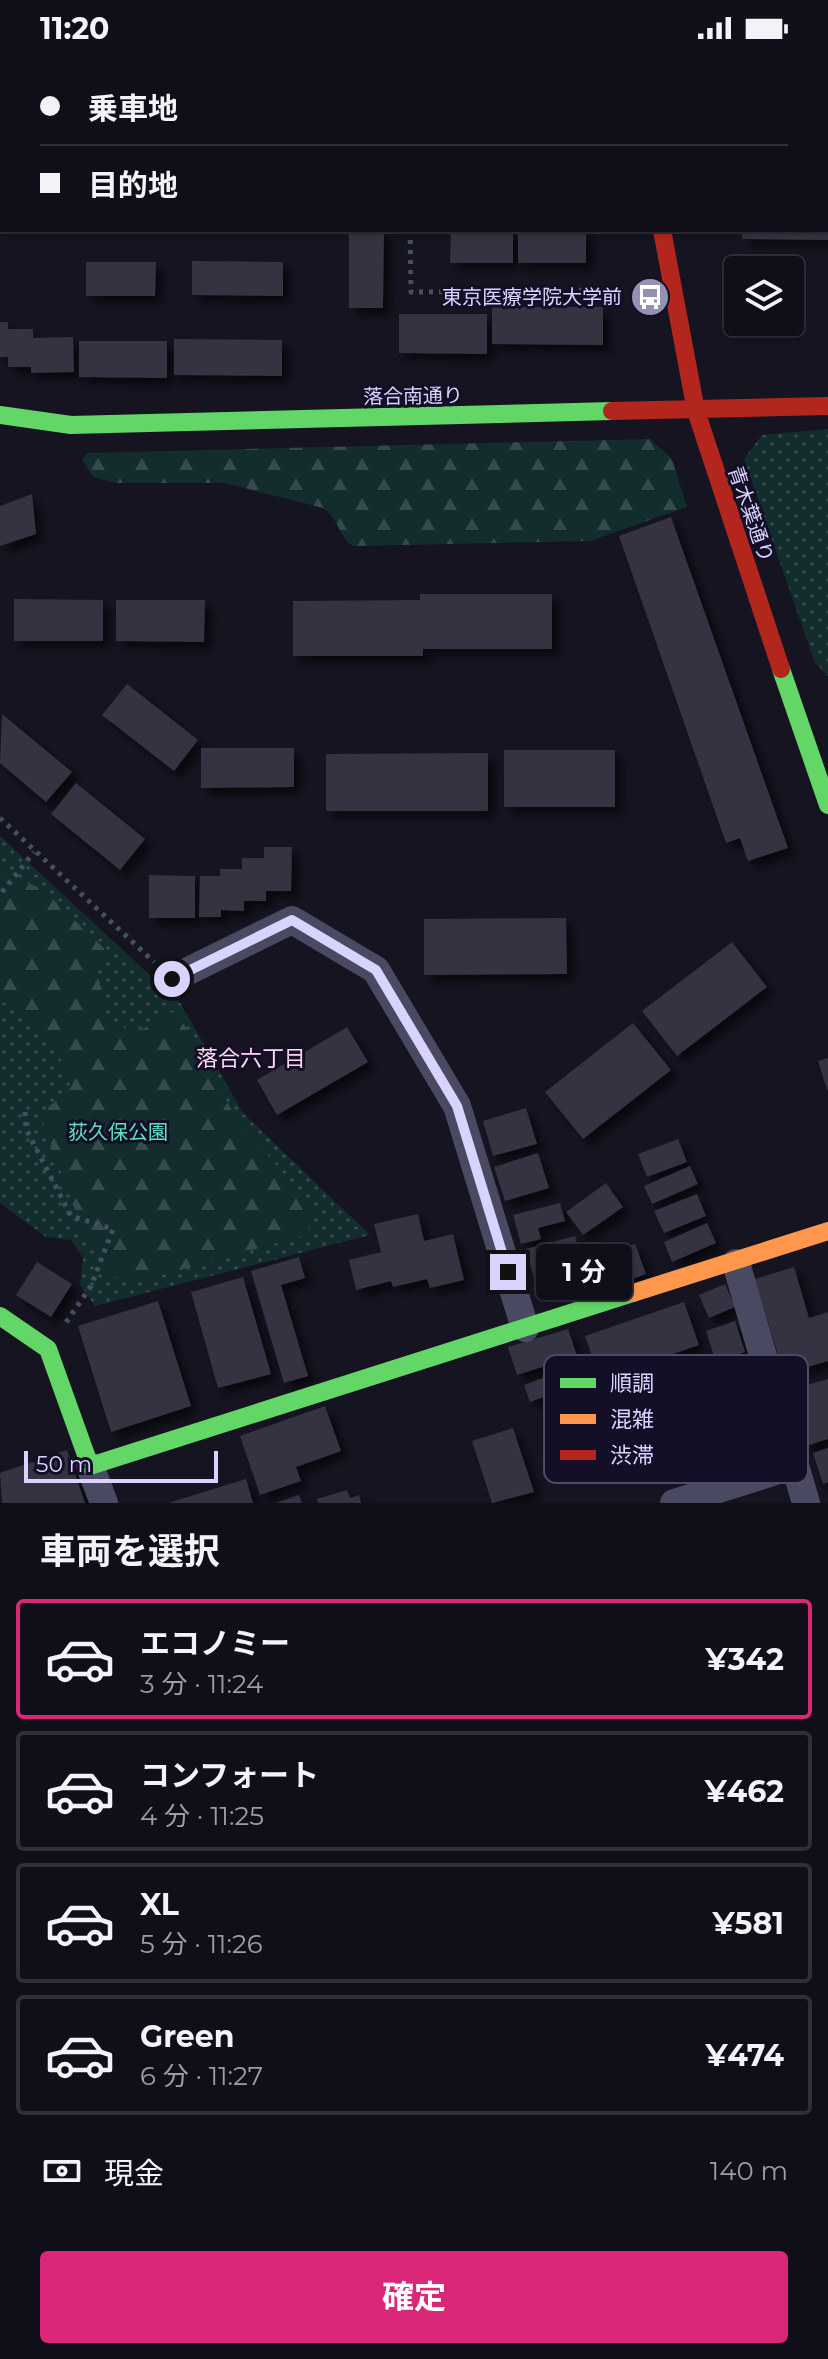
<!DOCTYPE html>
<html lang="ja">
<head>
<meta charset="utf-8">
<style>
  :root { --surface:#100f19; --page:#191822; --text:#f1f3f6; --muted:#9c9ca2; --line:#302f38; --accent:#db2777 }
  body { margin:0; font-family:Montserrat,"Noto Sans JP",sans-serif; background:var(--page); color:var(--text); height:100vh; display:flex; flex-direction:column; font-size:30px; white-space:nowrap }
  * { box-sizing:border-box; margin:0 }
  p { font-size:26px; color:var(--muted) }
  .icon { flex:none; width:44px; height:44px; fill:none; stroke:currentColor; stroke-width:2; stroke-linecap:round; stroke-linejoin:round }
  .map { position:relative; height:1447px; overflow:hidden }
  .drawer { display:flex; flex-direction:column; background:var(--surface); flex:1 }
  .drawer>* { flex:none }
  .banner { position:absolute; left:0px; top:0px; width:828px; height:176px; box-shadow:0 2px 6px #0004,0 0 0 2px var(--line); display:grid; align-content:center; height:176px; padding:0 40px; background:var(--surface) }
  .controls { position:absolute; left:724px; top:200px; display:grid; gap:16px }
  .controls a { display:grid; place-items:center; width:80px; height:80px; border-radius:8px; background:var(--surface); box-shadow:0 2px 6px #0004,0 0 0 2px var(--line); font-size:40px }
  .scale { position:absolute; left:24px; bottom:20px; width:194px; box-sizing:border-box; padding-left:8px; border:4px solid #d9d4ff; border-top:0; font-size:22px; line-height:28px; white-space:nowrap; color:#d9d4ff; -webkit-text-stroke:6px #130f26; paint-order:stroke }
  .end { position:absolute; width:36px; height:36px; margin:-18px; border:10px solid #d9d4ff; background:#111; box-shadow:0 0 0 4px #111 }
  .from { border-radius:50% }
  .bubble { position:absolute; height:56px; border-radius:8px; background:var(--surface); box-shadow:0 2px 6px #0004,0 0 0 2px var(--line); font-size:26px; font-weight:700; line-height:56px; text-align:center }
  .banner b { display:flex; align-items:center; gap:28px; height:76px; font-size:30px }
  .banner b+b { border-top:2px solid var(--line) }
  .banner i { width:20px; height:20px; background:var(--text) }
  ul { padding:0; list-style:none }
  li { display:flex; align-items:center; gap:24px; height:120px; margin:0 16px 12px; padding:0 24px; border:4px solid var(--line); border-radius:8px }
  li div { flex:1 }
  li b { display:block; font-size:30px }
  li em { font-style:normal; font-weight:700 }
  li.current { border-color:var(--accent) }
  li>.icon { width:72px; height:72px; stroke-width:1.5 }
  h2 { padding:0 40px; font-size:36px; line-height:96px }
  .pay { display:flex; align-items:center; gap:20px; height:88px; padding:0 40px; font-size:30px }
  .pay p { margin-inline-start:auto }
  .button { display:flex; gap:16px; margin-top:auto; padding:16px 40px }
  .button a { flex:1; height:92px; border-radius:8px; background:var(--accent); color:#fff; font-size:32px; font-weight:700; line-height:92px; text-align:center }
  .status { display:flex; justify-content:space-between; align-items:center; height:56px; padding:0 40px; background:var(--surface); direction:ltr }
  .status svg { height:22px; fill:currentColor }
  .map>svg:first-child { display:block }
  .grass { fill:url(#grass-dots) }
  .forest { fill:url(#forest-firs) }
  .building { fill:#343243; filter:url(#shadow) }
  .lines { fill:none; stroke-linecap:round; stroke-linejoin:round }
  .path { stroke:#44505f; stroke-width:5; stroke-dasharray:4 6; stroke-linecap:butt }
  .street { stroke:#4a4962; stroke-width:28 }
  .fast { stroke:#63d668; stroke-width:18 }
  .slow { stroke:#ff974d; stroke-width:18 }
  .jam { stroke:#b3261e; stroke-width:18 }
  .route { stroke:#d9d4ff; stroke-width:10 }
  .labels { text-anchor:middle; stroke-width:6; stroke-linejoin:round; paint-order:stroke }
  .poi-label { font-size:20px; fill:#d9d4ff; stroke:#130f26; text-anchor:end }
  .street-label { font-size:20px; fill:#d9d4ff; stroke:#130f26 }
  .park-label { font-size:20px; fill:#5fe0c0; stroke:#130f26 }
  .neighbourhood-label { font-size:22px; fill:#ffd6f0; stroke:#130f26 }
  .key { fill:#130f26; stroke:#4e4a67; stroke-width:2 }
  .key-label { font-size:22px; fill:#d9d4ff }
</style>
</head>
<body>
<div class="status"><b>11:20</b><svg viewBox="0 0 49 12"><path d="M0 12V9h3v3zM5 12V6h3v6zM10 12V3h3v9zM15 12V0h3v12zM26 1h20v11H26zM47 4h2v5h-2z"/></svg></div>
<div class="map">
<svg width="828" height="1447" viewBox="0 0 828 1447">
  <defs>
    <pattern id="grass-dots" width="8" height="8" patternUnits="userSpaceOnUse" patternTransform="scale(2)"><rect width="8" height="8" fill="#132c2d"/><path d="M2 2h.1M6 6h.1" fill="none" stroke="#354a4c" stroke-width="1.8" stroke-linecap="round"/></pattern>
    <pattern id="forest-firs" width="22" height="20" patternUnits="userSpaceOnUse" patternTransform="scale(2)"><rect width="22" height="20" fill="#132c2d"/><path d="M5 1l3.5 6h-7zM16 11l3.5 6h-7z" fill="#354a4c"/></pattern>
    <filter id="shadow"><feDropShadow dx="7" dy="7" stdDeviation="4" flood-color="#0009"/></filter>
  </defs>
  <rect width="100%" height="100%" fill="#161421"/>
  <!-- grass -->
  <path class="grass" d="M 828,373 L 828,620 L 815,607 L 744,403 L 762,379 Z
    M 0,780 L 181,948 L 243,1057 L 370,1179 L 95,1250 L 80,1229 L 83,1202 L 71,1184 L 46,1181 L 0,1147 Z"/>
  <!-- forest -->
  <path class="forest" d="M 650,383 L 672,403 L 687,451 L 590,485 L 353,490 C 337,479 341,465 323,452 L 225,427 L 115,427 L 93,421 L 82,403 L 87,397 Z
    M 0,817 L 41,832 L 108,896 L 97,913 L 106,960 L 134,978 L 176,954 L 236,1062 L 316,1155 L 306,1179 L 137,1226 L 112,1220 L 88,1189 L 40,1059 L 72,1030 C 59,992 39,961 0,945 Z"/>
  <!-- building -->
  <path class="building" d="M 349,174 L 384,174 L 383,252 L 349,252 Z
    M 451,174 L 513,174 L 513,207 L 450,207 Z
    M 518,174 L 586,174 L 586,207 L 518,207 Z
    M 742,174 L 828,174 L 828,184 L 742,183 Z
    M 192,205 L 283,206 L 283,240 L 192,239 Z
    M 86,206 L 156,206 L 155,240 L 86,240 Z
    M 492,251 L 603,251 L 603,289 L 492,288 Z
    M 399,258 L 487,258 L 487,298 L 399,297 Z
    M 0,266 L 8,266 L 8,273 L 33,273 L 33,282 L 73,281 L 74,316 L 31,317 L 31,311 L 8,311 L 8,301 L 0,301 Z
    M 174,283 L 282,284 L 282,320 L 174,319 Z
    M 79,285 L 167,285 L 167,322 L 79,321 Z
    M 32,438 L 36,478 L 0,490 L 0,450 Z
    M 671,461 L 788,792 L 748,805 L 740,782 L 726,787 L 619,480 Z
    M 420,538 L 552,538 L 552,593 L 423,593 L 423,600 L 293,600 L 293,545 L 420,544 Z
    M 14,543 L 103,544 L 103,585 L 14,585 Z
    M 116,544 L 205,544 L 204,586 L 116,585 Z
    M 127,628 L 198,684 L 174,715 L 102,659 Z
    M 2,658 L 72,716 L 46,746 L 0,707 Z
    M 201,692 L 294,692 L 294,731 L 201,732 Z
    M 504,694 L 615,694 L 615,751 L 504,751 Z
    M 488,697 L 488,755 L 326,755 L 326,698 Z
    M 76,727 L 145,783 L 120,814 L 51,758 Z
    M 264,791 L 292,791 L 291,835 L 266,835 L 266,845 L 244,845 L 244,855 L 221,854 L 221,861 L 199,861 L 200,820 L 220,820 L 220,813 L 242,813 L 242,802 L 264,802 Z
    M 149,819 L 195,820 L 195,862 L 149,862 Z
    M 566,862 L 567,918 L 424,919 L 424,863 Z
    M 732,886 L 767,931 L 677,1000 L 642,955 Z
    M 633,967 L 671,1014 L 583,1083 L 545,1036 Z
    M 347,971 L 368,1006 L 277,1059 L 257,1024 Z
    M 828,1002 L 828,1034 L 827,1034 L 818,1005 Z
    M 526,1052 L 537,1088 L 493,1100 L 483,1065 Z
    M 678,1083 L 687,1106 L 647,1121 L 638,1098 Z
    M 538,1097 L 549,1132 L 505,1145 L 494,1111 Z
    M 690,1110 L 698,1128 L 652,1148 L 644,1130 Z
    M 606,1127 L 623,1151 L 583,1179 L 566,1156 Z
    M 697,1138 L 706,1160 L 664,1177 L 654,1155 Z
    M 560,1147 L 565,1165 L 538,1172 L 541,1183 L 521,1188 L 513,1159 Z
    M 418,1158 L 424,1185 L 453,1178 L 464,1224 L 430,1232 L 427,1223 L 393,1231 L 391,1225 L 356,1234 L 349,1204 L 381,1196 L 374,1168 Z
    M 707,1167 L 716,1187 L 672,1206 L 664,1186 Z
    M 575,1180 L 585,1215 L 536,1229 L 526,1193 Z
    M 635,1188 L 646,1218 L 610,1231 L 599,1201 Z
    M 299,1201 L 305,1222 L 281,1229 L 308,1320 L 284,1327 L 251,1215 Z
    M 37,1206 L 72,1228 L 51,1261 L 16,1239 Z
    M 794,1211 L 809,1262 L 828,1256 L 828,1305 L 784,1318 L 755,1223 Z
    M 243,1221 L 271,1318 L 218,1332 L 191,1236 Z
    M 725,1228 L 735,1251 L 709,1262 L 699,1239 Z
    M 158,1245 L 191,1350 L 111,1376 L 78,1270 Z
    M 684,1246 L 699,1289 L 600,1323 L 585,1280 Z
    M 735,1265 L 745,1296 L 716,1306 L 706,1275 Z
    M 568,1273 L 577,1300 L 517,1319 L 508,1291 Z
    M 573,1311 L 583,1338 L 556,1348 L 552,1338 L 530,1346 L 524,1329 Z
    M 828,1323 L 828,1383 L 806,1390 L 790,1334 Z
    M 325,1350 L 341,1395 L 296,1411 L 301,1425 L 260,1439 L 240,1380 Z
    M 513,1372 L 534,1436 L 492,1447 L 472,1385 Z
    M 828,1392 L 828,1426 L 823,1428 L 813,1397 Z
    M 67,1394 L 85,1447 L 2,1447 L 0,1417 Z
    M 246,1423 L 253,1447 L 171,1447 L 171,1446 Z
    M 347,1434 L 350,1442 L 359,1439 L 361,1447 L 318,1447 L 317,1443 Z
    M 299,1439 L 302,1447 L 276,1447 Z"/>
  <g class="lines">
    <!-- path -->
    <path class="path" d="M 0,45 L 2,48
      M 410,174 L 411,236 L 597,234
      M 0,762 L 154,906
      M 2,836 L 34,796
      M 25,1056 L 26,1073 L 71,1160 L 113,1173 L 91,1230 L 65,1268"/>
    <!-- street -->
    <path class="street" d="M 172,923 L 292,864 L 376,914 L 457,1050 L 525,1272
      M 736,1207 L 806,1447
      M 90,1410 L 104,1447
      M 674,1447 L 795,1409"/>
    <!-- fast -->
    <path class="fast" d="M 0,359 L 71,369 L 612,355
      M 781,613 L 828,749
      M 0,1260 L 48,1293 L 90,1410 L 633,1237"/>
    <!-- slow -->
    <path class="slow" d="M 652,0 L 652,2
      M 633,1237 L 828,1175"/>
    <!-- jam -->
    <path class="jam" d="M 662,174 L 696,355 L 781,613
      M 612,355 L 828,350"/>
  </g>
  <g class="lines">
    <!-- route -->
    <path class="route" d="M 172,923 L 292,864 L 376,914 L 457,1050 L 508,1216"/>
  </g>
  <!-- icons -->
  <defs>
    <g id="bus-disc" transform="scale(2)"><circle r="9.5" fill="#9591b1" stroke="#130f26"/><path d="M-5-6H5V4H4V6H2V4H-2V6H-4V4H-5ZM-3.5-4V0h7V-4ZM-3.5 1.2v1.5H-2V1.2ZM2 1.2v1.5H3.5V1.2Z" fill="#fff"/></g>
  </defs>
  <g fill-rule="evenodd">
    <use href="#bus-disc" x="650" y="241"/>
  </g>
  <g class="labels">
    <!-- poi labels -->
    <g class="poi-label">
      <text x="622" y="248">東京医療学院大学前</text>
    </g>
    <!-- street labels -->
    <g class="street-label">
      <text transform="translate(413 340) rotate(-1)" y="7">落合南通り</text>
      <text transform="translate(751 458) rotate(71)" y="7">青木葉通り</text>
    </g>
    <!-- park labels -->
    <g class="park-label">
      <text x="118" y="1083">荻久保公園</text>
    </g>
    <!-- neighbourhood labels -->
    <g class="neighbourhood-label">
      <text x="251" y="1010">落合六丁目</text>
    </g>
  </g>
  <!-- legend -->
  <rect x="544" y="1299" width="264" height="128" rx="12" class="key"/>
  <rect x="560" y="1322" width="36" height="10" fill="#63d668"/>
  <rect x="560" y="1358" width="36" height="10" fill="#ff974d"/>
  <rect x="560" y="1394" width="36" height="10" fill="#b3261e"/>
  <g class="key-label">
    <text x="610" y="1335">順調</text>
    <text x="610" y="1371">混雑</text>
    <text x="610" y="1407">渋滞</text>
  </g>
</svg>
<div class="controls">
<a><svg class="icon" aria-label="layers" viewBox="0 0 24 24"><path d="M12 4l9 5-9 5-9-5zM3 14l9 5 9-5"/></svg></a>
</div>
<div class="scale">50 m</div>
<i class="end from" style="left:172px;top:923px"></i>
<i class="end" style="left:508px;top:1216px"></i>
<div class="bubble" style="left:536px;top:1188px;width:96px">1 分</div>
<div class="banner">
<b><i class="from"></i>乗車地</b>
<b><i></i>目的地</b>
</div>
</div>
<section class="drawer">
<h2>車両を選択</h2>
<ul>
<li class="current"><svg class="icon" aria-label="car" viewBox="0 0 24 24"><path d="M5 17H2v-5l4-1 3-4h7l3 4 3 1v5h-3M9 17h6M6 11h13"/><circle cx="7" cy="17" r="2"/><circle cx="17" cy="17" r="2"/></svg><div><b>エコノミー</b><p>3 分 · 11:24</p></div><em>¥342</em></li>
<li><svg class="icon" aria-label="car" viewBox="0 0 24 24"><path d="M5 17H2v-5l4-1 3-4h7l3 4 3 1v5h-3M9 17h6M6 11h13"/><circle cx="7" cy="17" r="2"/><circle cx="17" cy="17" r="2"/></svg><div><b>コンフォート</b><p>4 分 · 11:25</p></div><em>¥462</em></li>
<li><svg class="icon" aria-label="car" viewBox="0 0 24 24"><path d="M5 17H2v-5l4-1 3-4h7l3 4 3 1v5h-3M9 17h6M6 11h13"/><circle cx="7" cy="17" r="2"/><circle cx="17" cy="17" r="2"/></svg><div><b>XL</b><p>5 分 · 11:26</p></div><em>¥581</em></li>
<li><svg class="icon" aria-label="car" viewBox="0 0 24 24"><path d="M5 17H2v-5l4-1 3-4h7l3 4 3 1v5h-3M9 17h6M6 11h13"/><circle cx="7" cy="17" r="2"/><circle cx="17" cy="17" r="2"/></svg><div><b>Green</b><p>6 分 · 11:27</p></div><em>¥474</em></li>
</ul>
<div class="pay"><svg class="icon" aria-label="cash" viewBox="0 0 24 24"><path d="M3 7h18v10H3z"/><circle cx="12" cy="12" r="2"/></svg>現金<p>140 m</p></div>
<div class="button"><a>確定</a></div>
</section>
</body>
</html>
